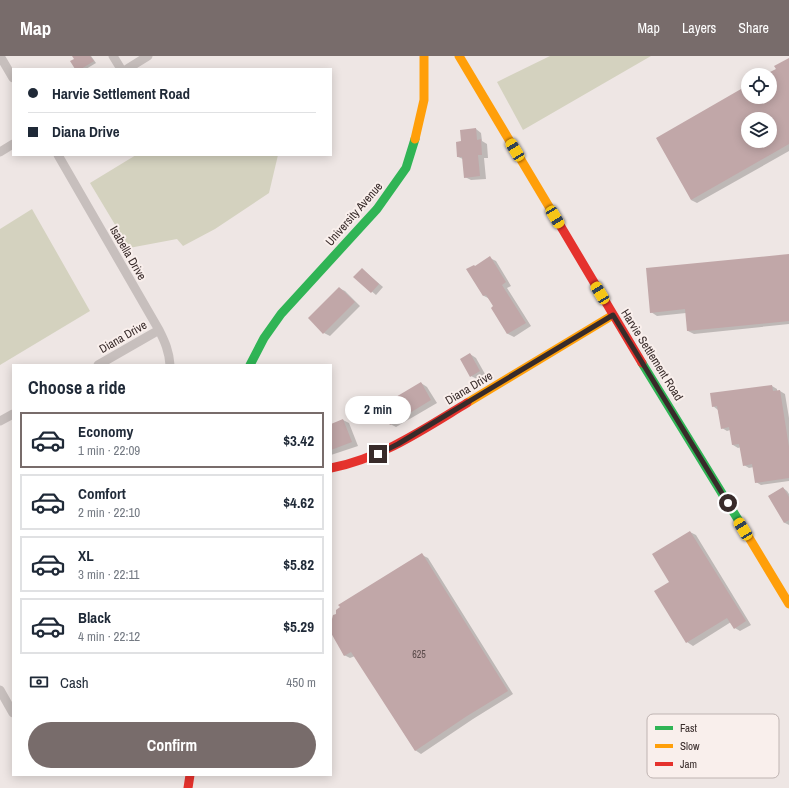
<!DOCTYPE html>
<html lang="en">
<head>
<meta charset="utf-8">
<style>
  :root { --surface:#fff; --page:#f6f6f7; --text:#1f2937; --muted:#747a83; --line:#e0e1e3; --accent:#786c6b }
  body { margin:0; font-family:"Archivo Narrow",sans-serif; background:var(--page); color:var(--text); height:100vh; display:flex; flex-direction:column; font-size:15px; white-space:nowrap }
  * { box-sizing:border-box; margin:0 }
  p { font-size:13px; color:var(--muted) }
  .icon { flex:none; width:22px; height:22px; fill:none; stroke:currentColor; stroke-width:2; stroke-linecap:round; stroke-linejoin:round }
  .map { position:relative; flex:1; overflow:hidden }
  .side { position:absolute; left:12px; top:308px; width:320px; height:412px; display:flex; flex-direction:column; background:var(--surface); border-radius:0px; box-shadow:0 2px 10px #0003 }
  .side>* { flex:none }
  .banner { position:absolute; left:12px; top:12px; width:320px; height:88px; border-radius:0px; box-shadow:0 2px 10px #0003; display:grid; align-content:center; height:88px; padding:0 16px; background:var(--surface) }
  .tools { position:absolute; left:741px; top:12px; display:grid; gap:8px }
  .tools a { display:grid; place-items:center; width:36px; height:36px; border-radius:50%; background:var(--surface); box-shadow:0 2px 10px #0003; font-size:20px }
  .end { position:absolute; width:18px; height:18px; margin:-9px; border:5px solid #382b2a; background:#fff; box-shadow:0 0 0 2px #fff }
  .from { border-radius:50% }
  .bubble { position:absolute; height:28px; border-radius:14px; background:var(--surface); box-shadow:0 2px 10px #0003; font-size:13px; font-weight:800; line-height:28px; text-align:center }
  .car { position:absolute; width:12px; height:24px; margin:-12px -6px; border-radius:5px; box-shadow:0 0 3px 1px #0007; background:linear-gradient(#f5c518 24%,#345 0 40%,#f5c518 0 76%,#345 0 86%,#f5c518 0) }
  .banner b { display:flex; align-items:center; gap:14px; height:38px; font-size:15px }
  .banner b+b { border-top:1px solid var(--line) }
  .banner i { width:10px; height:10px; background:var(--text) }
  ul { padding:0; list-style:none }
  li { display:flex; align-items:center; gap:12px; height:56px; margin:0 8px 6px; padding:0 8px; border:2px solid var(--line); border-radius:0px }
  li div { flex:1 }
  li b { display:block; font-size:15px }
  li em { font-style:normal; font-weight:800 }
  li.selected { border-color:var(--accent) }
  li>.icon { width:36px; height:36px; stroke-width:1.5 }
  h2 { padding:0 16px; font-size:18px; line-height:48px }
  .pay { display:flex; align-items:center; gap:10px; height:44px; padding:0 16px; font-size:15px }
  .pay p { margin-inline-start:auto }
  .cta { display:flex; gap:8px; margin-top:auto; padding:8px 16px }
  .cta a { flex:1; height:46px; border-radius:24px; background:var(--accent); color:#fff; font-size:16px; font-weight:800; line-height:46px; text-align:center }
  header { display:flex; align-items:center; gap:24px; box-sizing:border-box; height:56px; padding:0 20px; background:var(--accent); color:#fff }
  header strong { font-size:19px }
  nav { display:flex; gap:22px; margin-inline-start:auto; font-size:14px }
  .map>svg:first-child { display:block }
  .green { fill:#d4d2bf }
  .shadow { fill:#0003; fill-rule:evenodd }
  .building { fill:#c1a7a8; fill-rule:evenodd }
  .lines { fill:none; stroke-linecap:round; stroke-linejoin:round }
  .street { stroke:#c7bfbd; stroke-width:9 }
  .fast { stroke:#30b455; stroke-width:9 }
  .slow { stroke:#ff9f0a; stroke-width:9 }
  .jam { stroke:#e5322d; stroke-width:9 }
  .route { stroke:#382b2a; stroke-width:5 }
  .labels { text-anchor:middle; stroke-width:4; stroke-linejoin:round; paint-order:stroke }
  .number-label { font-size:10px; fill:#5a4a4a }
  .street-label { font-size:12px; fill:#382b2a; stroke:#f9efec }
  .key { fill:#f9efec; stroke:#bfb4b2; stroke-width:1 }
  .key-label { font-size:11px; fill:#382b2a }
</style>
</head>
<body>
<header>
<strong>Map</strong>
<nav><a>Map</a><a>Layers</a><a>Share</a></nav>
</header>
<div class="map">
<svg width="789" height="732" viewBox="0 0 789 732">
  <rect width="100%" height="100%" fill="#eee6e4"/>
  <!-- green -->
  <path class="green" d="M 550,0 L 651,0 L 523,74 L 497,26 Z
    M 136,99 L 278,99 L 269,137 L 215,173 L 183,190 L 177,183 L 129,192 L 90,127 Z
    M 32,153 L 90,255 L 0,309 L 0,173 Z"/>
  <!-- shadow -->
  <path class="shadow" d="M 73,0 L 91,0 L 96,7 L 86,13 L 76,13 L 75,3 Z
    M 789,3 L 789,95 L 697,147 L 691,144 L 748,30 L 748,41 L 770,41 L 770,19 L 767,19 L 777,13 ZM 748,63 L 770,63 L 770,85 L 748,85 Z
    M 476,73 L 481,77 L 482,85 L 487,88 L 488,102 L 484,102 L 486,123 L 471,124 L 465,121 L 463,103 L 458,101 L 462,86 Z
    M 789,199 L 789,268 L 694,278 L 688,275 L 686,257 L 657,260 L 651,256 Z
    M 490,202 L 496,205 L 511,230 L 507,232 L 531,270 L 514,281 L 508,278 L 492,252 L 495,251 L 490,243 L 484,240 L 475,211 Z
    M 362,213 L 383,231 L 376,239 L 355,221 Z
    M 339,232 L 345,235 L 360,250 L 330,280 L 324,277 L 309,262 Z
    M 470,298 L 476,302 L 485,318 L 477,323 L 471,320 Z
    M 421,327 L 427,331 L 437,347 L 396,371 L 390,368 Z
    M 772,330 L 777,333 L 777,335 L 780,335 L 785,338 L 789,362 L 789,425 L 761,429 L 756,426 L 754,411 L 749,412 L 744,409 L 741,391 L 738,392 L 733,389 L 730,374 L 727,375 L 722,372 L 718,354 L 713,350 Z
    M 343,364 L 349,367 L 358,390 L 331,399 L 331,369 Z
    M 783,432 L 787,435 L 789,438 L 789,469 L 785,467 L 769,440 Z
    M 690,476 L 696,479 L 751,569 L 740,575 L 735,572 L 731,566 L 693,590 L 687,586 L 670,526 Z
    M 422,499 L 428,502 L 513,638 L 473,663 L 421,698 L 415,694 L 355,600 L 350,602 L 344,599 L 331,571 Z"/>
  <!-- building -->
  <path class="building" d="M 72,0 L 90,0 L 94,5 L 81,13 L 75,13 L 70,5 L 74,3 Z
    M 789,2 L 789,88 L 691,144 L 656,82 L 748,29 L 748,41 L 770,41 L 770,16 L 776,13 L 774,10 ZM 748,63 L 770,63 L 770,85 L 748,85 Z
    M 476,72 L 477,84 L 481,83 L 482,99 L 478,99 L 480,120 L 464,122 L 462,101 L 457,101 L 456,86 L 461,85 L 460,74 Z
    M 789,198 L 789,265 L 687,275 L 685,253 L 650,257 L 646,212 Z
    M 490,200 L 506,226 L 502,229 L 526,267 L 507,278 L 491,252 L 493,250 L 486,239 L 483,240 L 466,213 L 474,209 L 475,210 Z
    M 362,212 L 379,228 L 371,237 L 353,221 Z
    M 339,231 L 355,246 L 323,278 L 308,262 Z
    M 470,297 L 480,315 L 470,321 L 460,303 Z
    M 421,326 L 431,344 L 390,369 L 379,351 Z
    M 772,329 L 773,335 L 780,334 L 789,391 L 789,422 L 755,427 L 752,408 L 743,410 L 739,388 L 732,389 L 729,371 L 721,373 L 717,350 L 712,351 L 710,337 Z
    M 343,363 L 352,386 L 331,394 L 331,368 Z
    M 783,431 L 789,441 L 789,464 L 784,467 L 768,440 Z
    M 690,475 L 746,565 L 734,573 L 727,562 L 686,587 L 654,535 L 669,526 L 652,498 Z
    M 422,497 L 508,635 L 467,660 L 415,695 L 351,596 L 344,600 L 331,577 L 331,567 L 333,559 L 336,558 L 336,554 L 340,551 L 338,549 Z"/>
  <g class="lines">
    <!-- street -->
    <path class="street" d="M 0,0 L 13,22
      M 113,0 L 121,13
      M 127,13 L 148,0
      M 0,96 L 13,88
      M 58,99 L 159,274 C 165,286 169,295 170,309
      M 98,309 L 159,274
      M 0,365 L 13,358
      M 0,634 L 13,657"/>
    <!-- fast -->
    <path class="fast" d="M 642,307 L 742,470
      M 250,309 L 264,282 L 281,258 L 377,153 L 406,112 L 415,83"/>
    <!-- slow -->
    <path class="slow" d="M 459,0 L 554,159
      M 415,83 L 424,44 L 424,0
      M 467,347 L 613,259
      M 742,470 L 789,548"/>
    <!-- jam -->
    <path class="jam" d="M 554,159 L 642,307
      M 331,412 C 382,402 424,373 467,347
      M 188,732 L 190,719"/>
  </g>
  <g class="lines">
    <!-- route -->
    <path class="route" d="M 378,398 L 398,388 L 613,259 L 728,447"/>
  </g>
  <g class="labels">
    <!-- number labels -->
    <g class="number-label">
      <text x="419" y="602">625</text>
    </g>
    <!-- street labels -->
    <g class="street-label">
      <text transform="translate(354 158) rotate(-49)" y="4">University Avenue</text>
      <text transform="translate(128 197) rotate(60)" y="4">Isabella Drive</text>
      <text transform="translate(123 281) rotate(-30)" y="4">Diana Drive</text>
      <text transform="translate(652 299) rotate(58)" y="4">Harvie Settlement Road</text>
      <text transform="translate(469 332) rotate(-31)" y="4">Diana Drive</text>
    </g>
  </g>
  <!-- legend -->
  <rect x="647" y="658" width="132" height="64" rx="6" class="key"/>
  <rect x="655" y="670" width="18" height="4" fill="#30b455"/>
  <rect x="655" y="688" width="18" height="4" fill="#ff9f0a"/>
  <rect x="655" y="706" width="18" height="4" fill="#e5322d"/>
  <g class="key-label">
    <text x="680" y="676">Fast</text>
    <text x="680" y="694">Slow</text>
    <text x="680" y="712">Jam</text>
  </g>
</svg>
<div class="tools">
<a><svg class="icon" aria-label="locate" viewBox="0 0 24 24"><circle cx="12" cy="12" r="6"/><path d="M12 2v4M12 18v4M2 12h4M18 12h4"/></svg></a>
<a><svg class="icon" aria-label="layers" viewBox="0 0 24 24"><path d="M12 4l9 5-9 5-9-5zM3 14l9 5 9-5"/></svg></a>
</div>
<i class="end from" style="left:728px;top:447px"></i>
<i class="end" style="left:378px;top:398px"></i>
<div class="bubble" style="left:345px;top:340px;width:66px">2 min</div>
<i class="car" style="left:515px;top:94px;rotate:329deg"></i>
<i class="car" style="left:555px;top:161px;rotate:149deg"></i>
<i class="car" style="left:600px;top:237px;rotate:329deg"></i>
<i class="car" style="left:743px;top:473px;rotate:329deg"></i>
<div class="banner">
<b><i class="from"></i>Harvie Settlement Road</b>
<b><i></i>Diana Drive</b>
</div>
<section class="side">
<h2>Choose a ride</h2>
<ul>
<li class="selected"><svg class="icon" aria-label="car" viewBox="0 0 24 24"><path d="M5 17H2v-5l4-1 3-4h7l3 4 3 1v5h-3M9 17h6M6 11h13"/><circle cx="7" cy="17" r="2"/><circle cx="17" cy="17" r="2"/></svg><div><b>Economy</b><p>1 min · 22:09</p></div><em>$3.42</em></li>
<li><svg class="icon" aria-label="car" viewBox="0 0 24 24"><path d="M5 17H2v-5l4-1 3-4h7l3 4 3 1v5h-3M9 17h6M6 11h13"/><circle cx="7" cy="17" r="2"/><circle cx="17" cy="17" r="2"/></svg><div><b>Comfort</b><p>2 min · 22:10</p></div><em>$4.62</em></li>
<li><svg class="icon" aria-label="car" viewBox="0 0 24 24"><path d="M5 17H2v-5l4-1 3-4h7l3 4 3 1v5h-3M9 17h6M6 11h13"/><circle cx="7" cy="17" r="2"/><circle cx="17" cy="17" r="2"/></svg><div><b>XL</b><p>3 min · 22:11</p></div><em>$5.82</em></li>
<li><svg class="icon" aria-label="car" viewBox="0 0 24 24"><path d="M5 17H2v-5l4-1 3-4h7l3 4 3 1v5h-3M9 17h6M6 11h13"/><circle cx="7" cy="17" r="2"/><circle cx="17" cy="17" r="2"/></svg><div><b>Black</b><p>4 min · 22:12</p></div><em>$5.29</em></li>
</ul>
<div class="pay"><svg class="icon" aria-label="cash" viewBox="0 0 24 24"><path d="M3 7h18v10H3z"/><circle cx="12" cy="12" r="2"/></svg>Cash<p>450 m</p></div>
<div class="cta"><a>Confirm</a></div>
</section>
</div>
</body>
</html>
